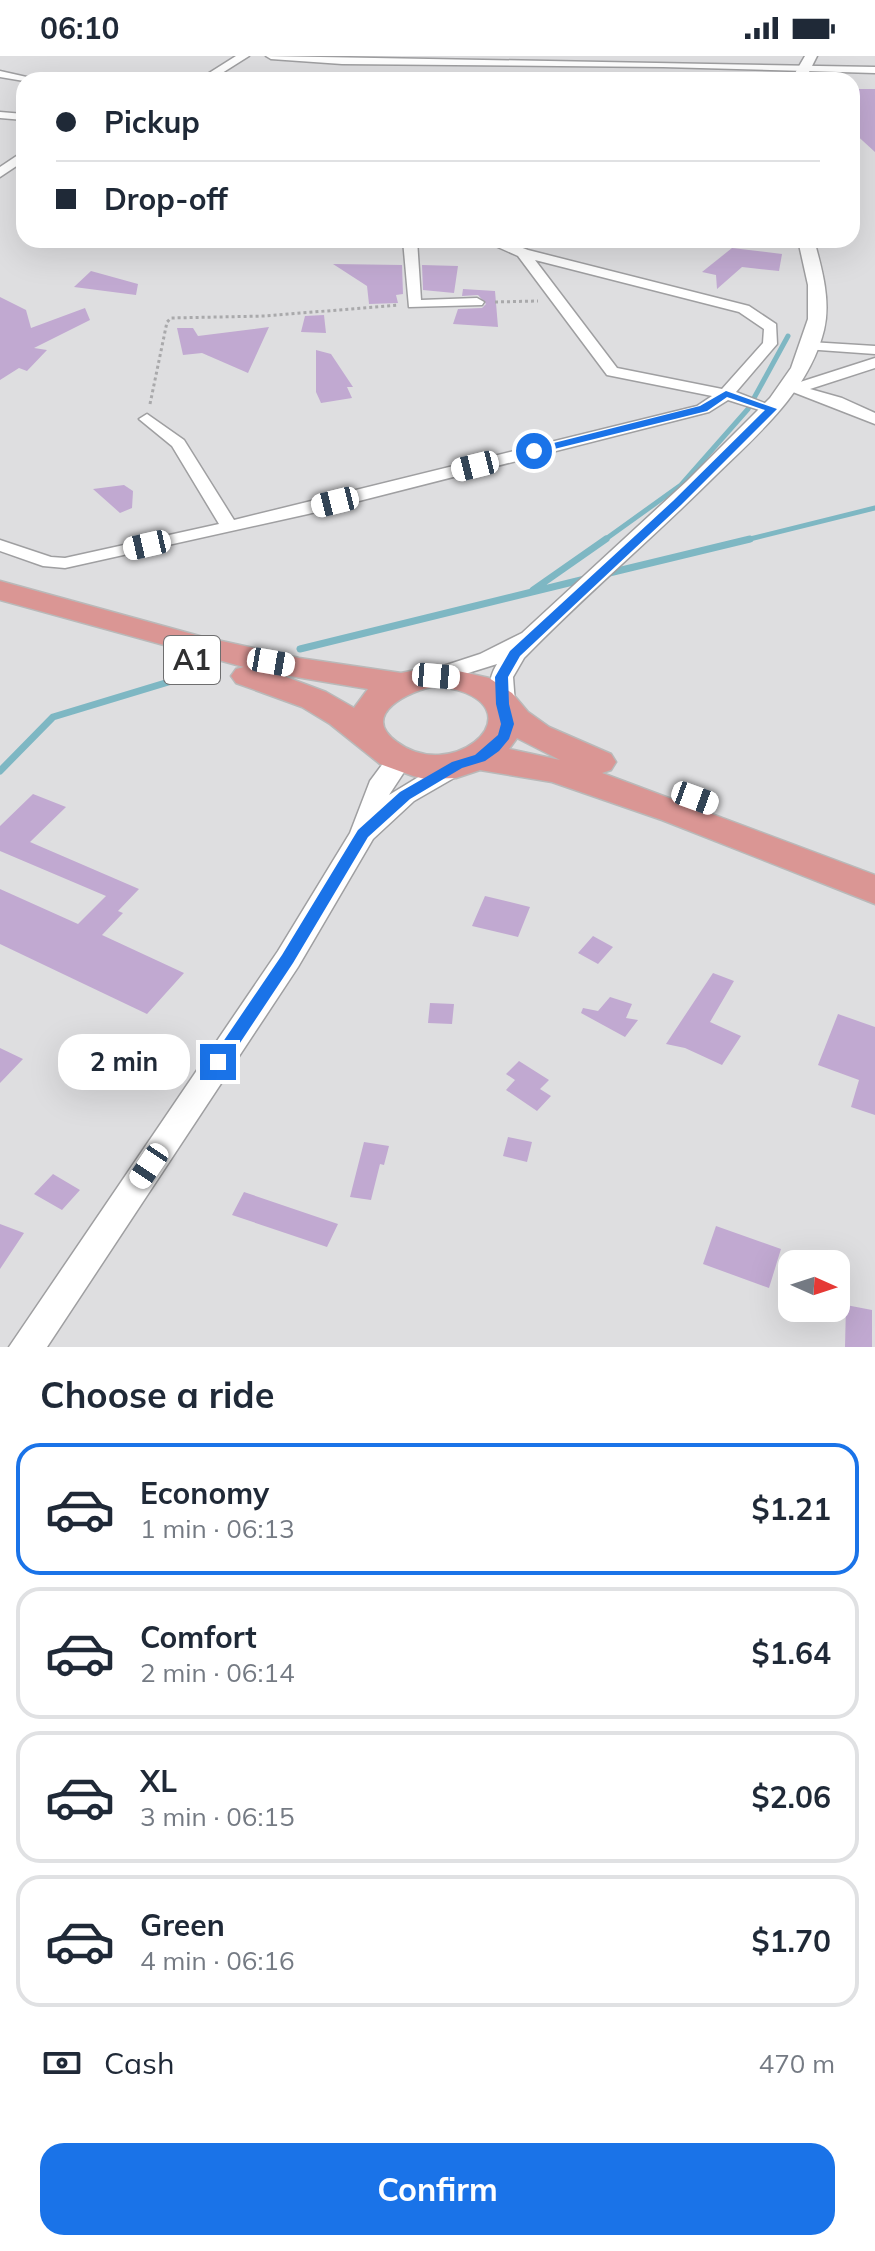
<!DOCTYPE html>
<html lang="en">
<head>
<meta charset="utf-8">
<style>
  :root { --surface:#fff; --page:#f2f2f3; --text:#1f2937; --muted:#747a83; --line:#e0e1e3; --accent:#1a73e8 }
  body { margin:0; font-family:Mulish,sans-serif; background:var(--page); color:var(--text); height:100vh; display:flex; flex-direction:column; font-size:30px; white-space:nowrap }
  * { box-sizing:border-box; margin:0 }
  p { font-size:26px; color:var(--muted) }
  .icon { flex:none; width:44px; height:44px; fill:none; stroke:currentColor; stroke-width:2; stroke-linecap:round; stroke-linejoin:round }
  .map { position:relative; height:1291px; overflow:hidden }
  .side { display:flex; flex-direction:column; background:var(--surface); flex:1 }
  .side>* { flex:none }
  .top-card { position:absolute; left:16px; top:16px; width:844px; height:176px; border-radius:24px; box-shadow:0 8px 32px #0002; display:grid; align-content:center; height:176px; padding:0 40px; background:var(--surface) }
  .needle { width:52px; rotate:93deg }
  .fabs { position:absolute; left:778px; top:1194px; display:grid; gap:16px }
  .fabs a { display:grid; place-items:center; width:72px; height:72px; border-radius:16px; background:var(--surface); box-shadow:0 8px 32px #0002; font-size:40px }
  .end { position:absolute; width:36px; height:36px; margin:-18px; border:10px solid #1a73e8; background:#fff; box-shadow:0 0 0 4px #fff }
  .from { border-radius:50% }
  .bubble { position:absolute; height:56px; border-radius:24px; background:var(--surface); box-shadow:0 8px 32px #0002; font-size:26px; font-weight:700; line-height:56px; text-align:center }
  .car { position:absolute; width:24px; height:48px; margin:-24px -12px; border-radius:10px; box-shadow:0 0 6px 2px #0007; background:linear-gradient(#fff 24%,#345 0 40%,#fff 0 76%,#345 0 86%,#fff 0) }
  .top-card b { display:flex; align-items:center; gap:28px; height:76px; font-size:30px }
  .top-card b+b { border-top:2px solid var(--line) }
  .top-card i { width:20px; height:20px; background:var(--text) }
  ul { padding:0; list-style:none }
  li { display:flex; align-items:center; gap:24px; height:132px; margin:0 16px 12px; padding:0 24px; border:4px solid var(--line); border-radius:24px }
  li div { flex:1 }
  li b { display:block; font-size:30px }
  li em { font-style:normal; font-weight:700 }
  li.on { border-color:var(--accent) }
  li>.icon { width:72px; height:72px; stroke-width:1.5 }
  h2 { padding:0 40px; font-size:36px; line-height:96px }
  .pay { display:flex; align-items:center; gap:20px; height:88px; padding:0 40px; font-size:30px }
  .pay p { margin-inline-start:auto }
  .primary-button { display:flex; gap:16px; margin-top:auto; padding:16px 40px }
  .primary-button a { flex:1; height:92px; border-radius:24px; background:var(--accent); color:#fff; font-size:32px; font-weight:700; line-height:92px; text-align:center }
  .status { display:flex; justify-content:space-between; align-items:center; height:56px; padding:0 40px; background:var(--surface); direction:ltr }
  .status svg { height:22px; fill:currentColor }
  .map>svg:first-child { display:block }
  .lines { fill:none; stroke-linecap:round; stroke-linejoin:round }
  .stream-far1 { stroke:#7eb7c3; stroke-width:5 }
  .stream { stroke:#7eb7c3; stroke-width:7 }
  .building { fill:#c1a9d1 }
  .minor-casing { stroke:#9f9fa1; stroke-width:3 }
  .tertiary-casing { stroke:#9f9fa1; stroke-width:3 }
  .trunk-casing { stroke:#b9b9b9; stroke-width:3 }
  .path { stroke:#a9a9ab; stroke-width:3; stroke-dasharray:3 3; stroke-linecap:butt }
  .minor { fill:#fff; fill-rule:evenodd }
  .tertiary { fill:#fff; fill-rule:evenodd }
  .trunk { fill:#da9694; fill-rule:evenodd }
  .route { fill:#1a73e8 }
  .labels { text-anchor:middle; stroke-width:6; stroke-linejoin:round; paint-order:stroke }
  .shield { fill:#fff; stroke:#6e6e6f; stroke-width:2 }
  .shield-label { font-size:28px; font-weight:bold; fill:#303031 }
</style>
</head>
<body>
<div class="status"><b>06:10</b><svg viewBox="0 0 49 12"><path d="M0 12V9h3v3zM5 12V6h3v6zM10 12V3h3v9zM15 12V0h3v12zM26 1h20v11H26zM47 4h2v5h-2z"/></svg></div>
<div class="map">
<svg width="875" height="1291" viewBox="0 0 875 1291">
  <rect width="100%" height="100%" fill="#dedee0"/>
  <g class="lines">
    <!-- stream-far1 -->
    <path class="stream-far1" d="M 603,485 L 681,429 L 748,353 L 788,280
      M 742,485 L 875,452"/>
    <!-- stream -->
    <path class="stream" d="M 605,518 L 750,483
      M 533,534 L 606,483
      M 300,593 L 585,523
      M 0,715 L 53,661 L 185,621"/>
  </g>
  <!-- building -->
  <path class="building" d="M 852,33 L 875,33 L 875,96 L 852,75 Z
    M 732,192 L 782,198 L 779,215 L 742,211 L 717,233 L 716,219 L 702,216 Z
    M 333,208 L 402,209 L 403,238 L 396,239 L 398,247 L 369,248 L 367,230 Z
    M 422,209 L 458,210 L 454,237 L 423,234 Z
    M 91,215 L 138,228 L 136,239 L 74,231 Z
    M 463,233 L 495,235 L 498,271 L 453,268 L 458,253 L 482,252 L 486,248 L 478,239 L 462,240 Z
    M 0,241 L 26,254 L 31,272 L 85,252 L 90,264 L 34,292 L 47,294 L 27,315 L 19,312 L 0,324 Z
    M 324,259 L 326,277 L 301,276 L 305,260 Z
    M 269,271 L 248,317 L 202,297 L 183,299 L 177,272 L 193,272 L 198,280 Z
    M 316,294 L 331,298 L 353,331 L 347,331 L 352,342 L 321,347 L 316,336 Z
    M 124,429 L 133,435 L 132,452 L 120,457 L 93,433 Z
    M 33,738 L 66,751 L 30,786 L 139,833 L 118,855 L 123,857 L 102,879 L 184,917 L 147,958 L 0,888 L 0,833 L 78,868 L 106,840 L 0,795 L 0,770 Z
    M 485,840 L 530,851 L 518,881 L 472,870 Z
    M 593,880 L 613,891 L 598,908 L 578,897 Z
    M 713,917 L 734,925 L 710,966 L 741,980 L 722,1009 L 685,992 L 666,988 Z
    M 610,941 L 632,948 L 626,962 L 638,964 L 625,981 L 581,957 L 583,952 L 598,955 Z
    M 430,947 L 454,948 L 452,968 L 428,967 Z
    M 838,958 L 875,971 L 875,1059 L 851,1051 L 859,1024 L 818,1009 Z
    M 0,992 L 23,1003 L 0,1027 Z
    M 519,1005 L 549,1024 L 540,1033 L 551,1040 L 537,1055 L 506,1034 L 515,1024 L 506,1018 Z
    M 508,1081 L 532,1086 L 527,1106 L 503,1100 Z
    M 364,1086 L 389,1090 L 384,1109 L 380,1108 L 371,1144 L 350,1141 Z
    M 53,1118 L 80,1134 L 62,1154 L 34,1138 Z
    M 244,1136 L 338,1168 L 327,1191 L 232,1159 Z
    M 0,1168 L 24,1177 L 0,1213 Z
    M 716,1170 L 781,1193 L 769,1232 L 703,1208 Z
    M 846,1249 L 872,1254 L 872,1291 L 845,1291 Z"/>
  <g class="lines">
    <!-- minor casing -->
    <g class="minor-casing">
      <path id="minor" d="M 236,0 L 249,0 L 211,24 L 198,24 Z
        M 266,0 L 875,11 L 875,17 L 663,11 L 342,8 L 271,3 Z
        M 0,15 L 40,24 L 24,25 L 0,21 Z
        M 0,56 L 24,58 L 24,64 L 0,62 Z
        M 24,95 L 24,105 L 0,121 L 0,111 Z
        M 403,184 L 417,184 L 421,244 L 477,242 L 484,246 L 482,249 L 409,251 Z
        M 482,184 L 501,184 L 528,194 L 749,250 L 776,268 L 777,288 L 736,336 L 780,353 L 772,358 L 728,344 L 709,356 L 308,458 L 65,512 L 43,510 L 0,495 L 0,484 L 51,501 L 65,502 L 219,468 L 172,390 L 139,363 L 147,358 L 184,384 L 234,464 L 697,350 L 712,340 L 607,319 L 518,200 ZM 535,204 L 739,256 L 764,273 L 763,287 L 722,333 L 617,312 Z
        M 810,286 L 875,290 L 875,298 L 805,293 L 805,287 Z
        M 875,302 L 875,312 L 810,333 L 842,342 L 875,357 L 875,368 L 780,331 L 783,328 L 794,328 Z"/>
    </g>
    <!-- tertiary casing -->
    <g class="tertiary-casing">
      <path id="tertiary" d="M 805,0 L 817,0 L 805,24 L 791,24 Z
        M 798,184 L 814,184 C 822,213 831,245 824,274 C 809,335 758,378 715,420 C 653,482 585,539 524,602 L 513,621 L 515,648 L 512,653 L 494,653 C 486,639 489,621 497,608 L 436,627 L 428,625 L 424,620 L 428,615 L 480,598 L 522,577 L 687,425 L 770,342 L 791,312 L 808,263 L 808,229 Z
        M 399,696 L 408,698 L 412,704 L 389,739 L 448,703 L 457,701 L 466,703 L 470,709 L 466,715 L 414,745 L 373,783 L 298,911 L 47,1291 L 9,1291 L 278,895 L 350,777 L 370,725 L 390,698 Z"/>
    </g>
    <!-- trunk casing -->
    <g class="trunk-casing">
      <path id="trunk" d="M 0,525 L 203,581 L 299,602 L 401,617 L 436,610 L 489,622 L 512,637 L 528,656 L 549,671 L 611,698 L 616,706 L 611,714 L 602,717 L 875,819 L 875,848 L 662,764 L 552,726 L 480,714 L 456,722 L 425,723 L 413,720 L 380,708 L 330,668 L 302,651 L 236,627 L 231,620 L 236,613 L 244,611 L 0,544 ZM 278,618 L 368,633 L 354,652 L 326,636 ZM 436,630 C 445,632 457,633 466,637 C 527,663 450,726 397,686 C 358,658 411,634 436,630 ZM 517,682 L 560,704 L 509,693 Z"/>
    </g>
    <!-- path -->
    <path class="path" d="M 495,246 L 538,245
      M 150,348 L 167,266 L 171,262 L 265,260 L 399,249"/>
    <!-- minor -->
    <use href="#minor" class="minor"/>
    <!-- tertiary -->
    <use href="#tertiary" class="tertiary"/>
    <!-- trunk -->
    <use href="#trunk" class="trunk"/>
  </g>
  <!-- route -->
  <path class="route" d="M 726,335 L 777,353 L 681,449 L 520,600 L 508,621 L 509,648 L 514,668 L 509,683 L 499,695 L 485,705 L 462,712 L 410,743 L 368,781 L 293,907 L 224,1011 L 212,1011 L 210,1006 L 212,1002 L 282,899 L 358,774 L 400,736 L 452,706 L 475,699 L 498,679 L 501,668 L 496,648 L 495,621 L 510,595 L 673,445 L 765,354 L 727,341 L 707,355 L 534,398 L 528,395 L 530,393 L 700,350 Z"/>
  <g class="labels">
    <!-- shield labels -->
    <rect class="shield" x="164" y="580" width="56" height="48" rx="6"/>
    <g class="shield-label">
      <text x="192" y="614">A1</text>
    </g>
  </g>
</svg>
<div class="fabs">
<a><svg class="needle" viewBox="-14 -14 28 28"><path d="M0-13l5 13h-10z" fill="#e53935"/><path d="M0 13l5-13h-10z" fill="#747a83"/></svg></a>
</div>
<i class="end from" style="left:534px;top:395px"></i>
<i class="end" style="left:218px;top:1006px"></i>
<div class="bubble" style="left:58px;top:978px;width:132px">2 min</div>
<i class="car" style="left:475px;top:410px;rotate:256deg"></i>
<i class="car" style="left:335px;top:446px;rotate:256deg"></i>
<i class="car" style="left:147px;top:489px;rotate:257deg"></i>
<i class="car" style="left:271px;top:606px;rotate:100deg"></i>
<i class="car" style="left:436px;top:620px;rotate:95deg"></i>
<i class="car" style="left:695px;top:742px;rotate:110deg"></i>
<i class="car" style="left:149px;top:1110px;rotate:214deg"></i>
<div class="top-card">
<b><i class="from"></i>Pickup</b>
<b><i></i>Drop-off</b>
</div>
</div>
<section class="side">
<h2>Choose a ride</h2>
<ul>
<li class="on"><svg class="icon" aria-label="car" viewBox="0 0 24 24"><path d="M5 17H2v-5l4-1 3-4h7l3 4 3 1v5h-3M9 17h6M6 11h13"/><circle cx="7" cy="17" r="2"/><circle cx="17" cy="17" r="2"/></svg><div><b>Economy</b><p>1 min · 06:13</p></div><em>$1.21</em></li>
<li><svg class="icon" aria-label="car" viewBox="0 0 24 24"><path d="M5 17H2v-5l4-1 3-4h7l3 4 3 1v5h-3M9 17h6M6 11h13"/><circle cx="7" cy="17" r="2"/><circle cx="17" cy="17" r="2"/></svg><div><b>Comfort</b><p>2 min · 06:14</p></div><em>$1.64</em></li>
<li><svg class="icon" aria-label="car" viewBox="0 0 24 24"><path d="M5 17H2v-5l4-1 3-4h7l3 4 3 1v5h-3M9 17h6M6 11h13"/><circle cx="7" cy="17" r="2"/><circle cx="17" cy="17" r="2"/></svg><div><b>XL</b><p>3 min · 06:15</p></div><em>$2.06</em></li>
<li><svg class="icon" aria-label="car" viewBox="0 0 24 24"><path d="M5 17H2v-5l4-1 3-4h7l3 4 3 1v5h-3M9 17h6M6 11h13"/><circle cx="7" cy="17" r="2"/><circle cx="17" cy="17" r="2"/></svg><div><b>Green</b><p>4 min · 06:16</p></div><em>$1.70</em></li>
</ul>
<div class="pay"><svg class="icon" aria-label="cash" viewBox="0 0 24 24"><path d="M3 7h18v10H3z"/><circle cx="12" cy="12" r="2"/></svg>Cash<p>470 m</p></div>
<div class="primary-button"><a>Confirm</a></div>
</section>
</body>
</html>
